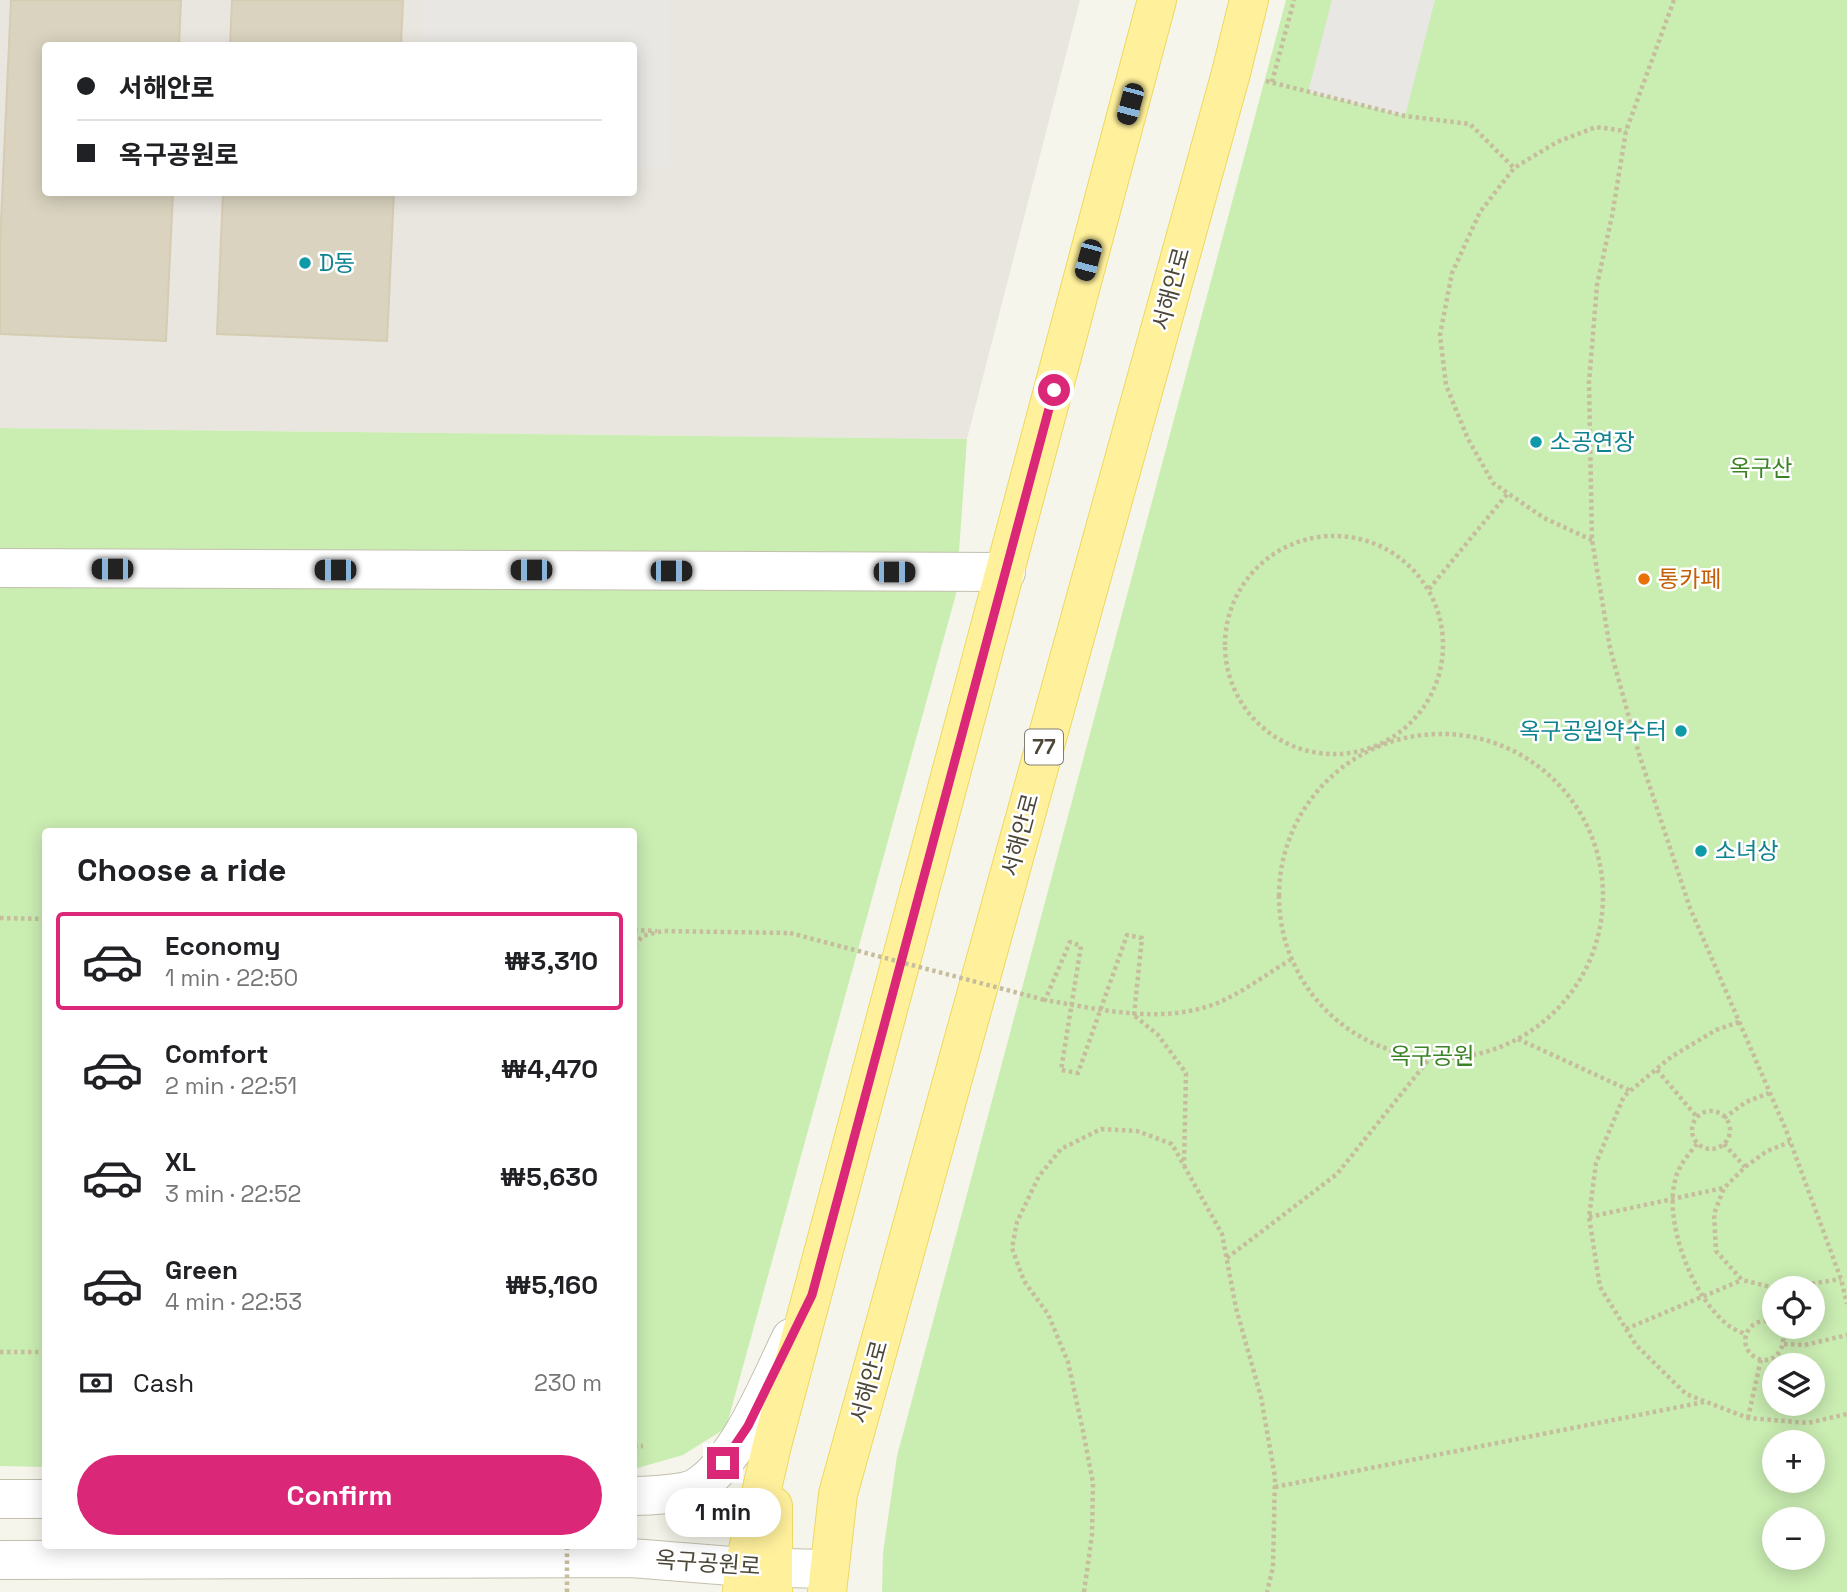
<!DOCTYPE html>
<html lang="en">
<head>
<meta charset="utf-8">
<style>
  :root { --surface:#fff; --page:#f2f2f2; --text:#202124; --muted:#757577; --line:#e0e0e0; --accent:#db2777 }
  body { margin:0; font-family:"Space Grotesk","Noto Sans KR",sans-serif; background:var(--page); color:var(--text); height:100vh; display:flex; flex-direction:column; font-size:26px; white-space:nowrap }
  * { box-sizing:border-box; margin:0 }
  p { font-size:23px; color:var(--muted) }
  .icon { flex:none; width:38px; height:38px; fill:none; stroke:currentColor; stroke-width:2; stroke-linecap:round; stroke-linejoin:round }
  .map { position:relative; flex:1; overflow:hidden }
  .sheet { position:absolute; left:42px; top:828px; width:595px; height:721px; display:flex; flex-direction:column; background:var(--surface); border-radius:7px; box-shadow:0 4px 18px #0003 }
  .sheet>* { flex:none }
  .banner { position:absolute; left:42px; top:42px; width:595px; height:154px; border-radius:7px; box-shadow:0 4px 18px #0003; display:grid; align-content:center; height:154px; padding:0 35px; background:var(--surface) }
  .tools { position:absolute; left:1762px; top:1276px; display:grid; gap:14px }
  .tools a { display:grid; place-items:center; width:63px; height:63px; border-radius:50%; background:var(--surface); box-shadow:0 4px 18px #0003; font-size:35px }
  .end { position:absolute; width:32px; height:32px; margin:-16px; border:9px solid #db2777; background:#fff; box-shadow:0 0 0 4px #fff }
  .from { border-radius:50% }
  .bubble { position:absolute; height:49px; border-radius:24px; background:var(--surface); box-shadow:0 4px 18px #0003; font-size:23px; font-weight:800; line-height:49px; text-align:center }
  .car { position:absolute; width:21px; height:42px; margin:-21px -10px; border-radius:9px; box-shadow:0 0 5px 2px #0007; background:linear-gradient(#222 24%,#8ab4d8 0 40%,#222 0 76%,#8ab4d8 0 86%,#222 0) }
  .banner b { display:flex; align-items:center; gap:24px; height:66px; font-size:26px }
  .banner b+b { border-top:2px solid var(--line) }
  .banner i { width:18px; height:18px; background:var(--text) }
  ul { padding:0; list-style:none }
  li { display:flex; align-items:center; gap:21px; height:98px; margin:0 14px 10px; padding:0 21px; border:4px solid transparent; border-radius:7px }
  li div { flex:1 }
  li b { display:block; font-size:26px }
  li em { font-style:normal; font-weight:800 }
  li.current { border-color:var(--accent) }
  li>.icon { width:63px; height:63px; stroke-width:1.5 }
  h2 { padding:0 35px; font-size:32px; line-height:84px }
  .pay { display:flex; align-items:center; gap:18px; height:77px; padding:0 35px; font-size:26px }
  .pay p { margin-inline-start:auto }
  .action { display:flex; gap:14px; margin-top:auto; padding:14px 35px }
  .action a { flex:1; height:80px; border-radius:42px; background:var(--accent); color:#fff; font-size:28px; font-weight:800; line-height:80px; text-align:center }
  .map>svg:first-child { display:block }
  .industrial { fill:#e9e6df; fill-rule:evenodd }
  .green { fill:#caedb2; fill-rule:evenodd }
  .parking { fill:#e8e7e3 }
  .building { fill:#d9d3bf; stroke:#d5ccb2; stroke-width:2 }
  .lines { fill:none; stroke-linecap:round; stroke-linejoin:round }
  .minor-casing { stroke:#c3bfad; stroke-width:40 }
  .major-casing { stroke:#edd862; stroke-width:40 }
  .path { stroke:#c6bd9d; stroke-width:4.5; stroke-dasharray:3.5 3.5; stroke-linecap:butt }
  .minor { stroke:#fff; stroke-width:38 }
  .major { stroke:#fff19c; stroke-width:38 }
  .path-bridge { stroke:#c6bd9d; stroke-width:4.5; stroke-dasharray:3.5 3.5; stroke-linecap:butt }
  .route { stroke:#db2777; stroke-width:9 }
  .culture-dot { fill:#0f9aa8; stroke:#fff; stroke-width:2.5 }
  .food-dot { fill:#e8710a; stroke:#fff; stroke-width:2.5 }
  .labels { text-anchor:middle; stroke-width:5; stroke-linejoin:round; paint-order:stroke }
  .shield { fill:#fff; stroke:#827e74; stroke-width:2 }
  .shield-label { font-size:21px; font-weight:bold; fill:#4c4738 }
  .culture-label { font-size:23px; fill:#0d838f; stroke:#fff; text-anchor:start }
  .street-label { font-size:23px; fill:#4c4738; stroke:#fff }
  .park-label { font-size:23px; fill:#3b8425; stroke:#fff }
  .food-label { font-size:23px; fill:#c56008; stroke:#fff; text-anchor:start }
</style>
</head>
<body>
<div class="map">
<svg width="1847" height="1592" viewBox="0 0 1847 1592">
  <rect width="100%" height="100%" fill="#f6f5eb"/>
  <!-- industrial -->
  <path class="industrial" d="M 0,0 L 1080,0 L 967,439 L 0,428 ZM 46,46 L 634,46 L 634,192 L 46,192 Z"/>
  <!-- green -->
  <path class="green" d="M 1286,0 L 1847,0 L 1847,1592 L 882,1592 L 883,1553 L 897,1456 ZM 1774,1288 L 1813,1288 L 1813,1326 L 1774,1326 ZM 1774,1365 L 1813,1365 L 1813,1404 L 1774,1404 ZM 1774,1442 L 1813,1442 L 1813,1480 L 1774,1480 ZM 1774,1519 L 1813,1519 L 1813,1558 L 1774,1558 Z
    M 0,428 L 967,439 L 956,594 L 726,1428 L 683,1455 L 634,1469 L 634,831 L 46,831 L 45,1467 L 0,1466 Z"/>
  <!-- parking -->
  <path class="parking" d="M 423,0 L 669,0 L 670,167 L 634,167 L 634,46 L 424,45 Z
    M 1332,0 L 1435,0 L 1405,116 L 1308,92 Z"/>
  <!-- building -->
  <path class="building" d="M 11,0 L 181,0 L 179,46 L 46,46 L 46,192 L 173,192 L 166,341 L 0,334 L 0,243 Z
    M 232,0 L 403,0 L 401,46 L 230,46 Z
    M 223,192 L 394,192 L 387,341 L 217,334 Z"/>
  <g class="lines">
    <!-- minor casing -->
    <g class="minor-casing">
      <path id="minor" d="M 0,568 L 1006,572
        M 634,1496 C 648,1496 686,1494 697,1487 C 738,1462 770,1381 791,1338
        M 0,1499 L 46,1499
        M 0,1560 L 631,1558 L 744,1567 L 828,1569"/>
    </g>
    <!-- major casing -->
    <g class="major-casing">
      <path id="major" d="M 742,1592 L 744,1567 L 772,1445 L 1157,0
        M 773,1592 L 773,1506
        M 827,1592 L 838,1494 L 1231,73 L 1249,0"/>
    </g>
    <!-- path -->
    <path class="path" d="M 1674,0 L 1626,131 L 1612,216 L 1597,285 L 1589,383 L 1592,540 L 1610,648 L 1639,754 L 1690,908 L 1786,1130 L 1841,1279 L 1847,1304
      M 1266,81 L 1405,116 L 1470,124 L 1514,168
      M 1272,82 L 1294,0
      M1225 645a109 109 0 1 1 218 0a109 109 0 1 1-218 0Z
      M 1592,540 L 1544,518 L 1493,483 L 1468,439 L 1446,385 L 1440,335 L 1452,273 L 1480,212 L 1514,168 L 1557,142 L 1596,127 L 1626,131
      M 1429,589 L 1508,493
      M1279 896a162 162 0 1 1 324 0a162 162 0 1 1-324 0Z
      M 0,918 L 46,919
      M 634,930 L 657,931
      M 634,945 L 643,936 L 662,931 L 790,933
      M 1134,1015 L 1142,938 L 1127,935 L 1078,1073 L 1061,1070 L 1081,946 L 1070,942 L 1045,1000 C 1098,1009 1158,1024 1212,1005 C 1240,995 1266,974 1292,959
      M 1135,1016 L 1158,1035 L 1186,1073 L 1184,1165
      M 1739,1022 L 1716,1030 L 1671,1057 L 1624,1096 L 1596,1163 L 1589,1217 L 1600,1287 L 1636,1345 L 1686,1394 L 1748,1418 L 1808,1423 L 1847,1414
      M 1518,1039 L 1631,1091
      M 1657,1070 L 1697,1117
      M1692 1130a19 19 0 1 1 38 0a19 19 0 1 1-38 0Z
      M 1724,1118 L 1746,1102 L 1769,1093
      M 1697,1144 C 1688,1155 1678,1166 1675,1181 C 1664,1223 1693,1298 1727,1324 C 1732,1329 1740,1331 1746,1335
      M 1724,1144 L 1745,1167
      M 1589,1217 L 1723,1188
      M 1227,1258 L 1337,1174 L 1430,1058
      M 1775,1288 L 1742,1280 L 1716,1251 L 1714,1214 L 1724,1188 L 1745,1167 L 1767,1151 L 1790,1142
      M 1784,1288 L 1841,1279
      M 1771,1322 L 1774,1302
      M 1774,1323 C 1750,1313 1734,1344 1755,1357 C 1775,1369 1791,1343 1779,1326
      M 1626,1329 L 1742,1280
      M 1784,1344 L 1805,1345 L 1847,1335
      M 0,1352 L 46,1352
      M 1748,1418 L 1761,1359
      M 634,1447 L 643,1446
      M 1275,1487 L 1704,1402
      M 1084,1592 L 1092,1535 L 1093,1483 L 1083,1431 L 1068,1362 L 1048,1314 L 1024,1281 L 1012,1248 L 1017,1222 L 1039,1176 L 1061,1149 L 1101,1129 L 1137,1131 L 1172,1144 L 1222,1234 L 1236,1308 L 1261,1397 L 1275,1477 L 1273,1567 L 1267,1592"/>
    <!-- minor -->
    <use href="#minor" class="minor"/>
    <!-- major -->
    <use href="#major" class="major"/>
    <!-- path-bridge -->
    <path class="path-bridge" d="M 790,933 L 1045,1000
      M 567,1592 L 567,1545"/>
  </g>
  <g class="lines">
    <!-- route -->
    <path class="route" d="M 723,1463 L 748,1426 L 812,1295 L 1054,390"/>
  </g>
  <!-- markers -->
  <g class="culture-dot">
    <circle cx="305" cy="263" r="7"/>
    <circle cx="1536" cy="442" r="7"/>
    <circle cx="1681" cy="731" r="7"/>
    <circle cx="1701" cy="851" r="7"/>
  </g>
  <circle class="food-dot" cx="1644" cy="579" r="7"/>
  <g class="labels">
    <!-- shield labels -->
    <rect class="shield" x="1025" y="729.5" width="38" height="35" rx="5"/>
    <g class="shield-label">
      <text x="1044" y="754">77</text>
    </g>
    <!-- culture labels -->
    <g class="culture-label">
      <text x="319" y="271">D동</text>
      <text x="1550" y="450">소공연장</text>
      <text x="1667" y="739" text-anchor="end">옥구공원약수터</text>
      <text x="1715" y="859">소녀상</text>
    </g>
    <!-- street labels -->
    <g class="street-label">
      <text transform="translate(1171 289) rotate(-75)" y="8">서해안로</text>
      <text transform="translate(1020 835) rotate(-75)" y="8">서해안로</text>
      <text transform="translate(869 1382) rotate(-75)" y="8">서해안로</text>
      <text transform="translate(708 1563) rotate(4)" y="8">옥구공원로</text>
    </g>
    <!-- park labels -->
    <g class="park-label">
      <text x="1761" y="476">옥구산</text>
      <text x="1432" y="1064">옥구공원</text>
    </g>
    <!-- food labels -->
    <g class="food-label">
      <text x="1658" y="587">통카페</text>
    </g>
  </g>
</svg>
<div class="tools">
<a><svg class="icon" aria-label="locate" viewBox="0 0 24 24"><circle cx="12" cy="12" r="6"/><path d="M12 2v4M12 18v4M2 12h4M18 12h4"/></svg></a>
<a><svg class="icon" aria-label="layers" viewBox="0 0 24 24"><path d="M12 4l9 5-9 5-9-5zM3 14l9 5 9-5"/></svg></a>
<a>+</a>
<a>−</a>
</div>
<i class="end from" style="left:1054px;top:390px"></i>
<i class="end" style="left:723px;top:1463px"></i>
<div class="bubble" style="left:665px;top:1488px;width:116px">1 min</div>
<i class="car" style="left:1130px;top:104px;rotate:195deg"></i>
<i class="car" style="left:1088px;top:260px;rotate:195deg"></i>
<i class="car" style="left:112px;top:569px;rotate:270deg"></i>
<i class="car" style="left:335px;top:570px;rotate:270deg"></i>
<i class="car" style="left:531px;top:570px;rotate:270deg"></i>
<i class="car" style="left:671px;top:571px;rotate:90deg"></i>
<i class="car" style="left:894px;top:572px;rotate:90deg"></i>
<div class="banner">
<b><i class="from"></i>서해안로</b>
<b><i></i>옥구공원로</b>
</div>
<section class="sheet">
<h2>Choose a ride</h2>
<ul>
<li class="current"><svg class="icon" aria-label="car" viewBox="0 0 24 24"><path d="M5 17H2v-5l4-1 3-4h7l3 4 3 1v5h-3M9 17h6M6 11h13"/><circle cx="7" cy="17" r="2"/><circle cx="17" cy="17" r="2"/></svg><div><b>Economy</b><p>1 min · 22:50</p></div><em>₩3,310</em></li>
<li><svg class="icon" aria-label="car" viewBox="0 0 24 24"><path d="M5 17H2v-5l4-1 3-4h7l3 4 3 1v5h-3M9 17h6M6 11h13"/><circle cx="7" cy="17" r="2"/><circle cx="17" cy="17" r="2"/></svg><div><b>Comfort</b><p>2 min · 22:51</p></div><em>₩4,470</em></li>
<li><svg class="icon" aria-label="car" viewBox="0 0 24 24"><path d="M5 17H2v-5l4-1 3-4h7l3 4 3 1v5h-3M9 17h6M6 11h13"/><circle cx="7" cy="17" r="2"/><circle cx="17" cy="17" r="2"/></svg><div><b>XL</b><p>3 min · 22:52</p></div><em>₩5,630</em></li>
<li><svg class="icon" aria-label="car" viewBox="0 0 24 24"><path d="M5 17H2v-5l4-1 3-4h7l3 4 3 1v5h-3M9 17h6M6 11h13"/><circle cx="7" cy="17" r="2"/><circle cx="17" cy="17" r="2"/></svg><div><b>Green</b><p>4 min · 22:53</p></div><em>₩5,160</em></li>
</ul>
<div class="pay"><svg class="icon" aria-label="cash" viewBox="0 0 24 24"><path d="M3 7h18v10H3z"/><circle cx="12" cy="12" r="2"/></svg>Cash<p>230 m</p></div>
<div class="action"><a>Confirm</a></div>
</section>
</div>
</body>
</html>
